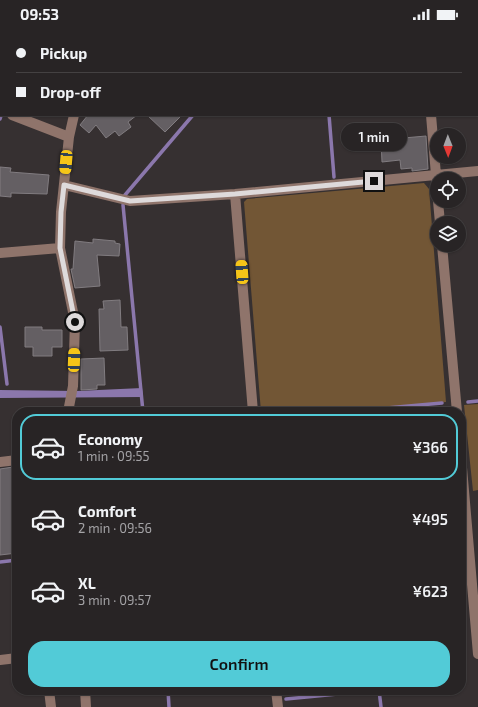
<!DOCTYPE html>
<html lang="en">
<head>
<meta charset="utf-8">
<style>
  :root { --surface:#282425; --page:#302c2d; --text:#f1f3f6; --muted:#a5a4a7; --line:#444142; --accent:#52cbd7 }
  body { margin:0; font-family:"Exo 2",sans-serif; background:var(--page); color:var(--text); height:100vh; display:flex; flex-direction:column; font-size:15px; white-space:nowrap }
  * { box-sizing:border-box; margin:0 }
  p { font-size:13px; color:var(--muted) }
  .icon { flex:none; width:22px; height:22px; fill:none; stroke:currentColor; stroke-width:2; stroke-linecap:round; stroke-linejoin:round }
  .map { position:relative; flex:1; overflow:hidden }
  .panel { position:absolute; left:12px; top:379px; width:454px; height:288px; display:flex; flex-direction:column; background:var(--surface); border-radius:16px; box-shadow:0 1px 3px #0004,0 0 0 1px var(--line) }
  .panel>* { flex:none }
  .top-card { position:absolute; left:0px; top:0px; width:478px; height:88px; box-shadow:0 1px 3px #0004,0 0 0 1px var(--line); display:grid; align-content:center; height:88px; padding:0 16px; background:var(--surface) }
  .needle { width:26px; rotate:179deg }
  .fabs { position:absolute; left:430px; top:100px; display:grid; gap:8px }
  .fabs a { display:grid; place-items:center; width:36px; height:36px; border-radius:50%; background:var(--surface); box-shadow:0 1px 3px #0004,0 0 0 1px var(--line); font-size:20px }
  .end { position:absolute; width:18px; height:18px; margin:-9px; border:5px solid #dedadb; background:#111; box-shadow:0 0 0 2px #111 }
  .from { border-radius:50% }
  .bubble { position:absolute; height:28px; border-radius:14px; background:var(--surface); box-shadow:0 1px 3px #0004,0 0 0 1px var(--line); font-size:13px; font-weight:600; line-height:28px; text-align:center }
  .car { position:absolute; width:12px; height:24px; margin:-12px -6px; border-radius:5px; box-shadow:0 0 3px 1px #0007; background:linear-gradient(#f5c518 24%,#345 0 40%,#f5c518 0 76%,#345 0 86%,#f5c518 0) }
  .top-card b { display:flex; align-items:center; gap:14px; height:38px; font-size:15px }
  .top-card b+b { border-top:1px solid var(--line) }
  .top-card i { width:10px; height:10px; background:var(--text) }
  ul { padding:7px 0 0; list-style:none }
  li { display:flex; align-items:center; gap:12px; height:66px; margin:0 8px 6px; padding:0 8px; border:2px solid transparent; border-radius:16px }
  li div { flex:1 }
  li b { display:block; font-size:15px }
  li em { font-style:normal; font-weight:600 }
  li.selected { border-color:var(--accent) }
  li>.icon { width:36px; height:36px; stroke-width:1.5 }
  .primary-button { display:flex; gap:8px; margin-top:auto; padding:8px 16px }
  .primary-button a { flex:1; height:46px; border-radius:16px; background:var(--accent); color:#111; font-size:16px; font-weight:600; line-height:46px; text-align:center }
  .status { display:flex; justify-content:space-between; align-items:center; height:28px; padding:0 20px; background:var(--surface); direction:ltr }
  .status svg { height:11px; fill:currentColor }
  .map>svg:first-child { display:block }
  .green { fill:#725635 }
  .water { fill:#8b77ac }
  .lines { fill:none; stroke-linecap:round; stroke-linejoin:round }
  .stream { stroke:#8b77ac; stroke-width:3.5 }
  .building { fill:#645f63; stroke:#817c80 }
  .minor { stroke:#8f746b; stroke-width:10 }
  .route { stroke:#dedadb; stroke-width:5 }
</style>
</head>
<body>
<div class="status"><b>09:53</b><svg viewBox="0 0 49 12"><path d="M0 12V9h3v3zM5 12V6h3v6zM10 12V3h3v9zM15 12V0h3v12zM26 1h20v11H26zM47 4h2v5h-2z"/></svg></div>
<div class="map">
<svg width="478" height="679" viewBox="0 0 478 679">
  <rect width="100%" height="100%" fill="#363031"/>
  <!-- green -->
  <path class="green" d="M 424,155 L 429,161 L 446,374 L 342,384 L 261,384 L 244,174 L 247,171 Z
    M 478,376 L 478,462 L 473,463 L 464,377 Z"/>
  <!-- water -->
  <path class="water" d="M 142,360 L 143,369 L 0,370 L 0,362 L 77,363 Z"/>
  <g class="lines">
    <!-- stream -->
    <path class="stream" d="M 322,0 L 322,1
      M 51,1 L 52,0
      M 287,1 L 288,0
      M 329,87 L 334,149
      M 0,91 L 1,88
      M 125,167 L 193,87
      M 123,177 L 143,384
      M 0,299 L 7,356
      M 468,374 L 478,373
      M 342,384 L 442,375
      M 0,534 L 17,532
      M 168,662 L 169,679
      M 286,671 L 379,662 L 381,679"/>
  </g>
  <!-- building -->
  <path class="building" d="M 88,87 L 137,87 L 128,94 L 131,99 L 119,108 L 115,103 L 106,110 L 96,97 L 89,105 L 80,97 Z
    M 147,87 L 182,87 L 165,104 Z
    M 426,108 L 428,141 L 412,143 L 412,140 L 401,141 L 400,132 L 382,134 L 381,112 Z
    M 0,139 L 11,140 L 10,144 L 49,147 L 47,166 L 11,165 L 11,169 L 0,168 Z
    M 93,211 L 115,213 L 115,215 L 120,216 L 119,228 L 97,227 L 100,258 L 75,260 L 71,241 L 73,241 L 75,213 L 93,215 Z
    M 120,272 L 121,299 L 127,299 L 128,322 L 100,323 L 99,281 L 104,281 L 103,273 Z
    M 25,299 L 42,299 L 42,302 L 62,302 L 62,319 L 52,319 L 52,328 L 33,328 L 33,319 L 25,319 Z
    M 104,330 L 105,357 L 97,357 L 97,361 L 81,362 L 81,331 Z
    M 13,439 L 17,467 L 17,525 L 0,527 L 0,441 Z"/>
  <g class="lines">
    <!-- minor -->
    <path class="minor" d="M 423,0 L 423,1
      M 36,1 L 38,0
      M 152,1 L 153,0
      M 0,70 L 1,67
      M 0,82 L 1,83
      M 12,87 L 69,109
      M 431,87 L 437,159
      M 64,157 L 130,173 L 235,166 L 478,143
      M 235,166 L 253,384
      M 438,173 L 440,195
      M 442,217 L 457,384
      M 0,225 L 60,220
      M 68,384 L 73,358 L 75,294 L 60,220 L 61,184 L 69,109 L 74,87
      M 461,428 L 478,626
      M 0,434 L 17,432
      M 0,632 L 17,630
      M 49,662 L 51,679
      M 85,662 L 86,679
      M 276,662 L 278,679"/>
  </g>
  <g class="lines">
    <!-- route -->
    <path class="route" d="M 75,294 L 60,220 L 61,184 L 64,157 L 130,173 L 235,166 L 374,153"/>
  </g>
</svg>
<div class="fabs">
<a><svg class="needle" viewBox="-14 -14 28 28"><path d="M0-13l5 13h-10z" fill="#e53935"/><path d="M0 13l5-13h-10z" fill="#a5a4a7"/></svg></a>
<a><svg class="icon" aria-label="locate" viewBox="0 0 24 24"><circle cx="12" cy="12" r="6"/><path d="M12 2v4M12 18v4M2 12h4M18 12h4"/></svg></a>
<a><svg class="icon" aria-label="layers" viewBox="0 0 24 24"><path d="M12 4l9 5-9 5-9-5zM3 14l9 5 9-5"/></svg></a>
</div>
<i class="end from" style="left:75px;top:294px"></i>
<i class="end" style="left:374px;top:153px"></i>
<div class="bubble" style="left:341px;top:95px;width:66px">1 min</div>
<i class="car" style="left:66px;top:134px;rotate:185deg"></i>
<i class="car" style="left:242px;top:244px;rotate:356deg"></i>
<i class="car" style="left:74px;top:332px;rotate:2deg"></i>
<div class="top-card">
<b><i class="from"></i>Pickup</b>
<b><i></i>Drop-off</b>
</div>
<section class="panel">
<ul>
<li class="selected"><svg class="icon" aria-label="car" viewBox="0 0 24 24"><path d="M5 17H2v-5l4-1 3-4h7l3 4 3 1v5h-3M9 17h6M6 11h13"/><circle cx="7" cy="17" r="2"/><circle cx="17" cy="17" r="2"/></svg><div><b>Economy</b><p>1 min · 09:55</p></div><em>¥366</em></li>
<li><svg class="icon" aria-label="car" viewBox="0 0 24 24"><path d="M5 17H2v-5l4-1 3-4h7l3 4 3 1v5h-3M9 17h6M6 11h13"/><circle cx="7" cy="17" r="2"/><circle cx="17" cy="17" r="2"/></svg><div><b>Comfort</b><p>2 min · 09:56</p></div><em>¥495</em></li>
<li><svg class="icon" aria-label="car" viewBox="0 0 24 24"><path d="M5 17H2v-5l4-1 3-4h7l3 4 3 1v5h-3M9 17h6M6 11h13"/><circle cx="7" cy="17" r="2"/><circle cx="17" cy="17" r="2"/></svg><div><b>XL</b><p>3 min · 09:57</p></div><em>¥623</em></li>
</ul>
<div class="primary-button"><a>Confirm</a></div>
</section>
</div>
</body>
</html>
